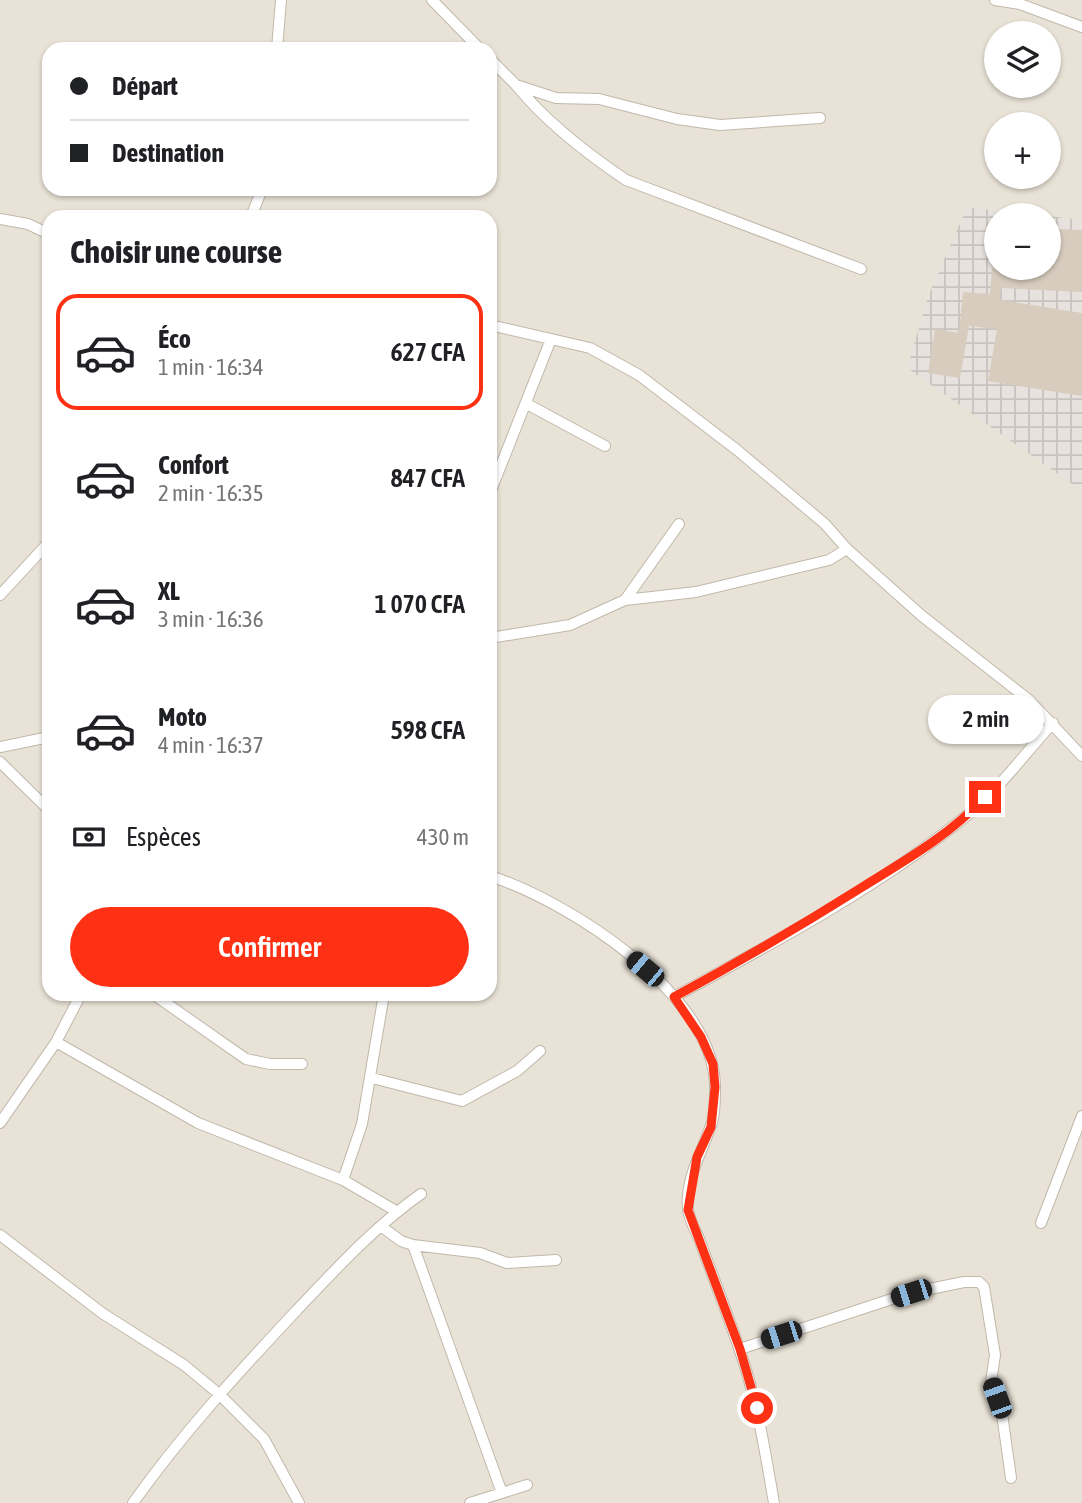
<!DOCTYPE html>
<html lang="fr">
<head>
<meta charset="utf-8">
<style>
  :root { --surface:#fff; --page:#f2f2f2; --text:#202124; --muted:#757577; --line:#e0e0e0; --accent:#ff3115 }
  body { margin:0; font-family:"Asap Condensed",sans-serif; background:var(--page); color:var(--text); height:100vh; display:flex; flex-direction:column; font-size:26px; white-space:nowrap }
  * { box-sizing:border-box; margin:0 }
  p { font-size:23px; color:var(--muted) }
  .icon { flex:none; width:38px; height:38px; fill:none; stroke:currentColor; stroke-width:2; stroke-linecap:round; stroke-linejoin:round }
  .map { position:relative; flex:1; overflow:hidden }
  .panel { position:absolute; left:42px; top:210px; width:455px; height:791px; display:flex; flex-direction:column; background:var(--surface); border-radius:21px; box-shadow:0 2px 5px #0004 }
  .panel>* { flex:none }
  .hud { position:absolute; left:42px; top:42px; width:455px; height:154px; border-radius:21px; box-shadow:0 2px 5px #0004; display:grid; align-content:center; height:154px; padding:0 28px; background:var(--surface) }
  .fabs { position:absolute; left:984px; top:21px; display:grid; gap:14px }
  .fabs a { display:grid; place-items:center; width:77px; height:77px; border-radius:50%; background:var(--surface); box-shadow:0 2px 5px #0004; font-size:35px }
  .end { position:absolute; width:32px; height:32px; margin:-16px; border:9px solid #ff3115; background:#fff; box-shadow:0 0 0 4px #fff }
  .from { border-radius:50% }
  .bubble { position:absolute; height:49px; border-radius:24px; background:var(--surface); box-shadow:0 2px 5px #0004; font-size:23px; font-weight:600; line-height:49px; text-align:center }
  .car { position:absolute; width:21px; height:42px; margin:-21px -10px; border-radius:9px; box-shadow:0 0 5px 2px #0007; background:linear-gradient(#222 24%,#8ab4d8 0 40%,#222 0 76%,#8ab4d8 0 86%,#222 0) }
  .hud b { display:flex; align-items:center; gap:24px; height:66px; font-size:26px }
  .hud b+b { border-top:2px solid var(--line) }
  .hud i { width:18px; height:18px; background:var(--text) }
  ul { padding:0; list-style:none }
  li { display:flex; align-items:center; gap:21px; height:116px; margin:0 14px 10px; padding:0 14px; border:4px solid transparent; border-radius:21px }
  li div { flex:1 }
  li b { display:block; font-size:26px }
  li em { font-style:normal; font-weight:600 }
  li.current { border-color:var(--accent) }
  li>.icon { width:63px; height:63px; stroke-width:1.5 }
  h2 { padding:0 28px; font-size:32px; line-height:84px }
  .pay { display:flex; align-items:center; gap:18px; height:77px; padding:0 28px; font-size:26px }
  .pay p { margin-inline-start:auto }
  .action { display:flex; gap:14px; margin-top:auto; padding:14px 28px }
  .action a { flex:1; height:80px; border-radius:42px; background:var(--accent); color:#fff; font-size:28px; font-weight:600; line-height:80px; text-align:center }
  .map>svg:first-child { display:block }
  .residential { fill:#e9e2d6; fill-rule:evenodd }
  .industrial { fill:url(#industrial-grid) }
  .building { fill:#d7ccbe }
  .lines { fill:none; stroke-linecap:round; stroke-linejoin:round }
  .minor-casing { stroke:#c1b8ab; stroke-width:12 }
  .minor { stroke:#fff; stroke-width:10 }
  .route { stroke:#ff3115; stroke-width:9 }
</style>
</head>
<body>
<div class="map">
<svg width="1082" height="1503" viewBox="0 0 1082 1503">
  <defs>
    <pattern id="industrial-grid" width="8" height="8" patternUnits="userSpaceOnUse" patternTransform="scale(1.75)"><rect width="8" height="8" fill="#e7e2dd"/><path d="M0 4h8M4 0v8" fill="none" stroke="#c8c3be"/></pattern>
  </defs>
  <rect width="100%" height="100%" fill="#f5f1e9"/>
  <!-- residential -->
  <path class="residential" d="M 0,0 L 1082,0 L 1082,1503 L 0,1503 ZM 996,33 L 1048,33 L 1048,86 L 996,86 ZM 49,49 L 490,49 L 490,189 L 49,189 ZM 996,124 L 1048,124 L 1048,177 L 996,177 ZM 996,215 L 1048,215 L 1048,268 L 996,268 ZM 49,217 L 490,217 L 490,994 L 49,994 Z"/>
  <!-- industrial -->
  <path class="industrial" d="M 967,207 L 1042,215 L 996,215 L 996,268 L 1048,268 L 1048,216 L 1082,220 L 1082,491 L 907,368 L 928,297 Z"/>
  <!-- building -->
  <path class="building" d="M 1048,229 L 1082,230 L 1082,292 L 1001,288 L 1000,300 L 1082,313 L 1082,396 L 988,381 L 997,329 L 969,326 L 960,378 L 928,373 L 935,329 L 959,333 L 963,292 L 990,294 L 992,268 L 1048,268 Z"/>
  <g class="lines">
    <!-- minor casing -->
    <g class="minor-casing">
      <path id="minor" d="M 432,0 L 480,49
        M 995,0 L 1020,4 L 1082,27
        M 277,49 L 281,0
        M 490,59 L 516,85 L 556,98 L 599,99 L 677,119 L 720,125 L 820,118
        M 516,85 C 546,122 586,153 626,180 L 861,269
        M 251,217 L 262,189
        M 0,219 L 28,224 L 49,234
        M 490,325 L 590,348 L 639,375 L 737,450 L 825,524 L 847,549 L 922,616 L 1029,700 L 1082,756
        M 527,404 L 605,446
        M 490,493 L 551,339
        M 0,595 L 49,542
        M 625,600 L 679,524
        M 490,638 L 570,625 L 625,600 L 696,592 L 829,560 L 847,549
        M 0,747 L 49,737
        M 0,762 L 49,810
        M 490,876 C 568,901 714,994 715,1086 C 715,1099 715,1117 710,1128 C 701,1154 685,1180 688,1209 C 689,1220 697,1233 701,1244 C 714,1279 727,1313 739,1348 C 757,1399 765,1451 774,1503
        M 153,994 L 246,1059 L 270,1064 L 302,1064
        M 674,997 C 773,943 877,888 965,817 C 998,791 1025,753 1053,723
        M 56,1042 L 198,1123 L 343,1180 L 396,1211
        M 372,1078 L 462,1101 L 517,1071 L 540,1051
        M 0,1123 L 56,1042 L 81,994
        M 343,1180 L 362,1124 L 384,994
        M 1041,1223 L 1082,1116
        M 382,1227 L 401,1241 L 413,1245 L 480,1253 L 507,1263 L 556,1260
        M 0,1235 L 102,1313 L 184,1365 L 219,1394 L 264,1439 L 299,1503
        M 413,1245 L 502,1493
        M 740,1349 L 910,1293 L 964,1282 L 979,1282 L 984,1287 L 995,1355 L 991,1382 L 1002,1414 L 1011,1478
        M 133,1503 C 182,1434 238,1373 296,1311 C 335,1270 375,1226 421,1194
        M 470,1503 L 527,1485"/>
    </g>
    <!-- minor -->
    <use href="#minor" class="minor"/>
  </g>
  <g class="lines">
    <!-- route -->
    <path class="route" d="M 757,1408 L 740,1349 L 688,1210 L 697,1157 L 711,1127 L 715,1087 L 713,1064 L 701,1037 L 674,997 C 739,962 802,925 864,886 C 906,860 951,834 985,797"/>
  </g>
</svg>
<div class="fabs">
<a><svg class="icon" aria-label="layers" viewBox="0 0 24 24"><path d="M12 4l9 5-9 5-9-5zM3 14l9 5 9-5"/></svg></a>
<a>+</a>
<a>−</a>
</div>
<i class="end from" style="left:757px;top:1408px"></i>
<i class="end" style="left:985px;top:797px"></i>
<div class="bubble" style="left:928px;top:695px;width:116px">2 min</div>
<i class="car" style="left:645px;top:969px;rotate:310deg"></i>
<i class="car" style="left:911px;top:1293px;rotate:252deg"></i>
<i class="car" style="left:781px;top:1335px;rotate:252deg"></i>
<i class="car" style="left:997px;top:1398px;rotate:340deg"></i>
<div class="hud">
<b><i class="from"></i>Départ</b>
<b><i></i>Destination</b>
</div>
<section class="panel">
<h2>Choisir une course</h2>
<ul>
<li class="current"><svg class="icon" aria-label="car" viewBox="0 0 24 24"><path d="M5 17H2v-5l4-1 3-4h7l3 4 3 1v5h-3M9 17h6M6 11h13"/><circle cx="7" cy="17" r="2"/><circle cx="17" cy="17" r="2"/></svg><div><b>Éco</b><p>1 min · 16:34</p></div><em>627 CFA</em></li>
<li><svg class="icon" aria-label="car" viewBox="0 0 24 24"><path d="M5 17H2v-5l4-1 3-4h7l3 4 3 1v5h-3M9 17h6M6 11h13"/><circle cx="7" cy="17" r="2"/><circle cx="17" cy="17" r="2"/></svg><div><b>Confort</b><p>2 min · 16:35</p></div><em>847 CFA</em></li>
<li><svg class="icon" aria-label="car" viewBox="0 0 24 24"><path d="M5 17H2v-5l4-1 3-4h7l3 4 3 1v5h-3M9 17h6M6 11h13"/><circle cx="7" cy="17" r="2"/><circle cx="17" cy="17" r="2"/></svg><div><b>XL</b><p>3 min · 16:36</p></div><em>1 070 CFA</em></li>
<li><svg class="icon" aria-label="car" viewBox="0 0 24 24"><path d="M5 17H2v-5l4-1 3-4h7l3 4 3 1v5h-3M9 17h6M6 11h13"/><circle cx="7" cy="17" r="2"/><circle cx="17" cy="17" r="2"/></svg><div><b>Moto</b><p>4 min · 16:37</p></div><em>598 CFA</em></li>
</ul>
<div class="pay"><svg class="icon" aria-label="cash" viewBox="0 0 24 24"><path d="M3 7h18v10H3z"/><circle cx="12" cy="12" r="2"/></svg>Espèces<p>430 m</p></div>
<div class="action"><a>Confirmer</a></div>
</section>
</div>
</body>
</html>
